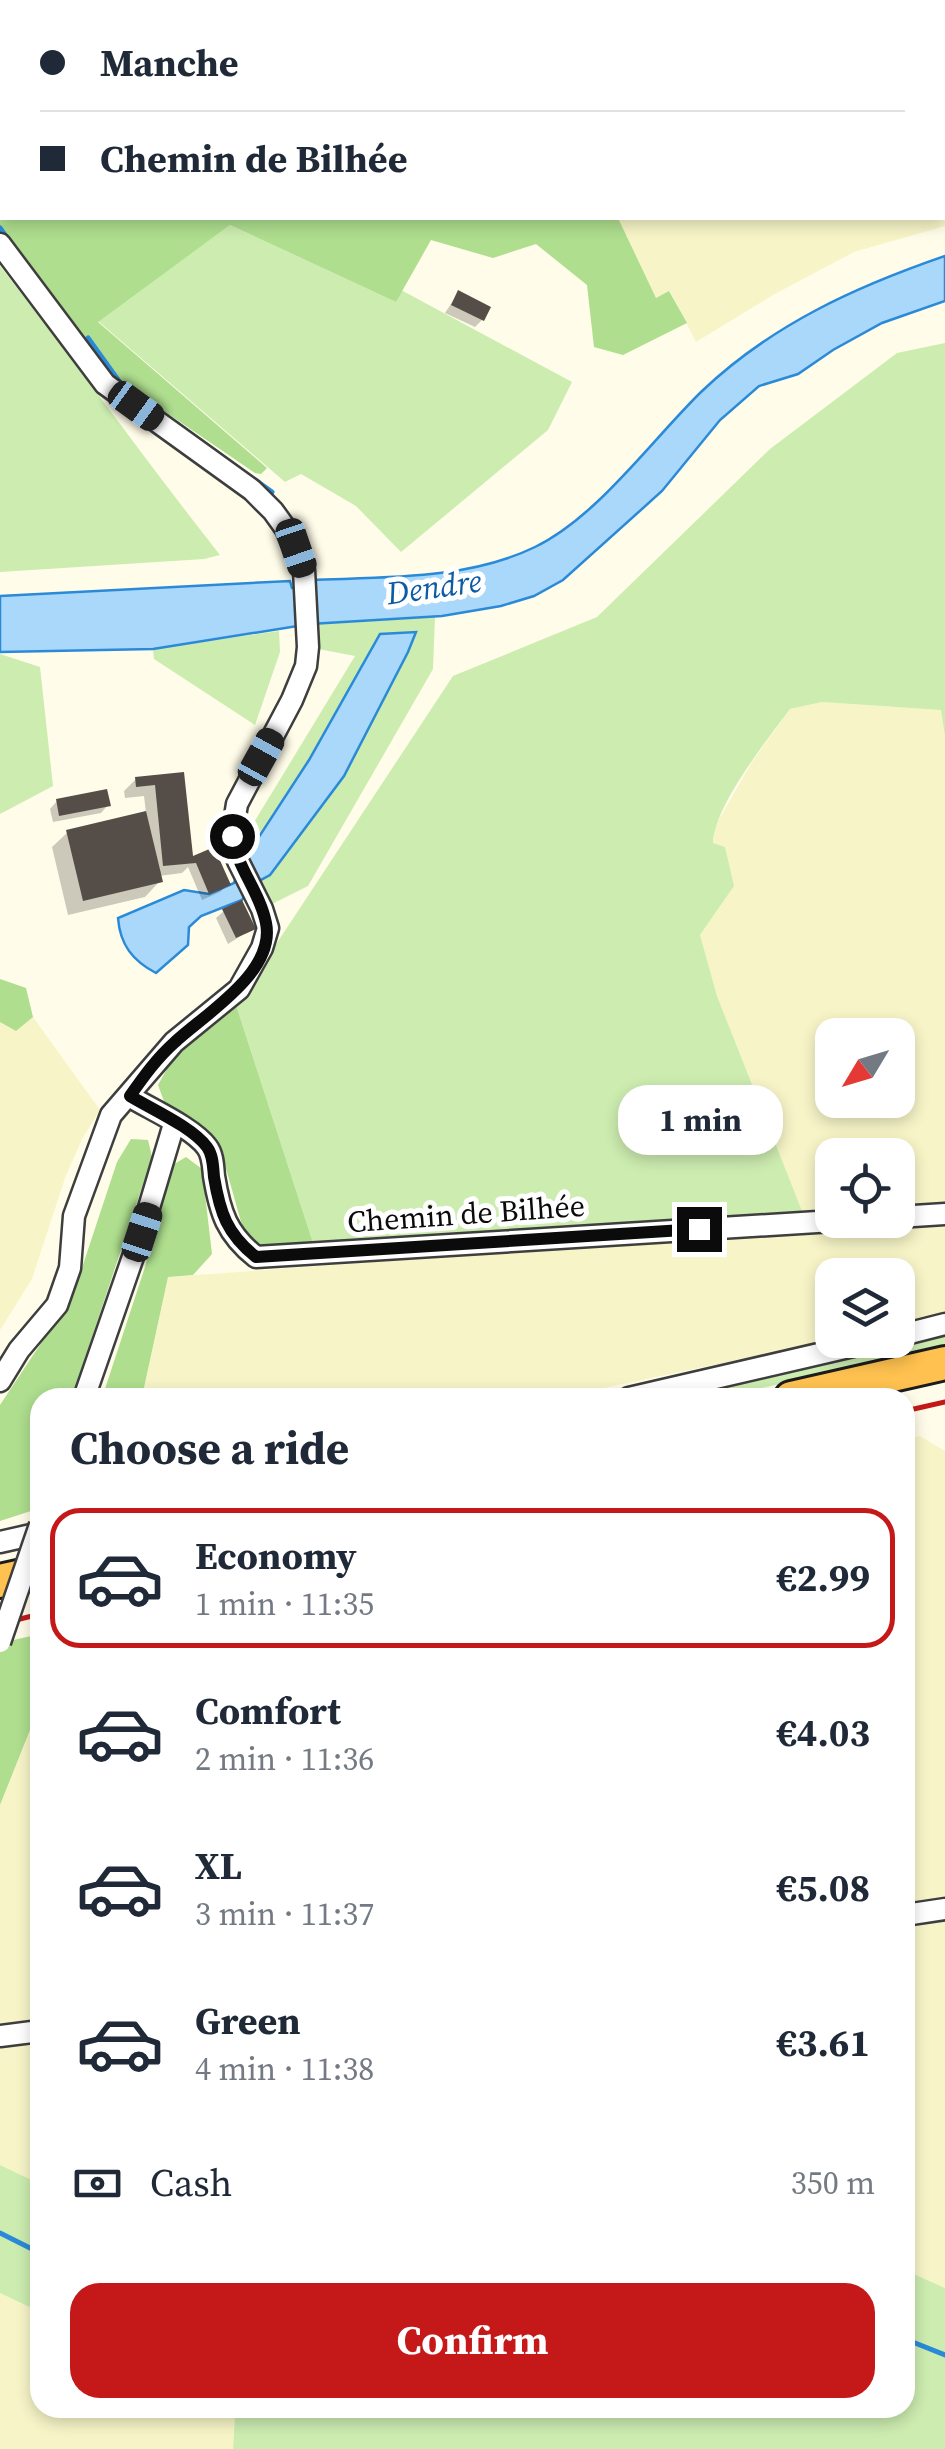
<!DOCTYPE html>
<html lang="en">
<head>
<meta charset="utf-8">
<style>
  :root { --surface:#fff; --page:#f6f6f7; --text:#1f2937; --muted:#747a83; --line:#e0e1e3; --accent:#c51919 }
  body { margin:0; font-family:"Source Serif 4",serif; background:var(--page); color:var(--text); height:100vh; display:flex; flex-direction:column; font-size:38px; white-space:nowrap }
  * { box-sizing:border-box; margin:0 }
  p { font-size:32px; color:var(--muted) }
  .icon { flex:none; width:55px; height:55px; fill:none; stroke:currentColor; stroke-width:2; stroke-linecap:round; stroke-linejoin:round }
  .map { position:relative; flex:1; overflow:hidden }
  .side { position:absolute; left:30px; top:1388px; width:885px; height:1030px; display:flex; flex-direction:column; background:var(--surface); border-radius:30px; box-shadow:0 5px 15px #0003 }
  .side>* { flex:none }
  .top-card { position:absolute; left:0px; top:0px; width:945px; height:220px; box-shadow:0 5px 15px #0003; display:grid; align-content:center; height:220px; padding:0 40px; background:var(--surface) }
  .needle { width:65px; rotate:232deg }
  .controls { position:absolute; left:815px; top:1018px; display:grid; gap:20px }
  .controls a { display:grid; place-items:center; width:100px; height:100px; border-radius:20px; background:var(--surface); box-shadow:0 5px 15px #0003; font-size:50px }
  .end { position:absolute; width:45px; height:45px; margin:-22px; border:12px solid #0b0b0b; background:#fff; box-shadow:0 0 0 5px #fff }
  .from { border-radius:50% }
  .bubble { position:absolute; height:70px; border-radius:30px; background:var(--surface); box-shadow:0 5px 15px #0003; font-size:32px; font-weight:700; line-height:70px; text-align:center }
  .car { position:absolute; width:30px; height:60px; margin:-30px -15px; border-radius:12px; box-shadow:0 0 8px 2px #0007; background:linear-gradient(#222 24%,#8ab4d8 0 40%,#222 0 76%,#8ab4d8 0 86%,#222 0) }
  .top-card b { display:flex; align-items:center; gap:35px; height:95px; font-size:38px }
  .top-card b+b { border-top:2px solid var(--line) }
  .top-card i { width:25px; height:25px; background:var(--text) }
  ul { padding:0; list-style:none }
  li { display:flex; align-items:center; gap:30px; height:140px; margin:0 20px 15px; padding:0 20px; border:5px solid transparent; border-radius:30px }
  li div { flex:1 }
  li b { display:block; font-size:38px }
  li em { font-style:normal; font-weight:700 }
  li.selected { border-color:var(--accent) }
  li>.icon { width:90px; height:90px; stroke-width:1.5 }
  h2 { padding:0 40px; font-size:45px; line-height:120px }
  .pay { display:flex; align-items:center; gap:25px; height:110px; padding:0 40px; font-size:38px }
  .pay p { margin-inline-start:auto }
  .primary-button { display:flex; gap:20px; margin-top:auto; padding:20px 40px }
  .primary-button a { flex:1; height:115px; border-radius:30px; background:var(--accent); color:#fff; font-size:40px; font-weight:700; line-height:115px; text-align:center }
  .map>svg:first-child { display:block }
  .farmland { fill:#f7f5c7; fill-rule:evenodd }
  .green { fill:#ccecb0 }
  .forest { fill:#aede8e }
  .water { fill:#a9d8fb; stroke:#2b8ad8; stroke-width:2.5 }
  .shadow { fill:#0003 }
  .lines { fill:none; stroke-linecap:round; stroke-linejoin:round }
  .stream { stroke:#2b8ad8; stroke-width:5 }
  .building { fill:#554d47 }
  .minor-casing { stroke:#3e3e3e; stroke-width:25 }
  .trunk-casing { stroke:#1c1c1c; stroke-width:38 }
  .minor { stroke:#fff; stroke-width:20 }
  .trunk { stroke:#ffc250; stroke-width:32 }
  .rail { stroke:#c51919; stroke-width:5 }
  .minor-bridge-casing { stroke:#3e3e3e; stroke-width:25; stroke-linecap:butt }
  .minor-bridge { stroke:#fff; stroke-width:20 }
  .route { stroke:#0b0b0b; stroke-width:12 }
  .labels { text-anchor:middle; stroke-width:10; stroke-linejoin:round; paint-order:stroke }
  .street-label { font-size:30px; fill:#0b0b0b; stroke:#fff }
  .water-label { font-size:32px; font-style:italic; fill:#0c5ba5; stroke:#fff }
</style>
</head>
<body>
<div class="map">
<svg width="945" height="2449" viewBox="0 0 945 2449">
  <rect width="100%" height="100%" fill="#fffce9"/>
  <!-- farmland -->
  <path class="farmland" d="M 517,0 L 945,0 L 945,226 L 854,252 L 773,295 L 696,342 L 670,291 L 656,298 L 618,218 L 942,218 L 942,2 Z
    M 822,702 L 942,710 L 945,736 L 945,1209 L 898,1211 L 898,1155 L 832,1155 L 832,1214 L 804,1216 L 717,996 L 700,935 L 734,886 L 713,844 L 714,828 L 752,762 L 790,709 ZM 832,1035 L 898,1035 L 898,1100 L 832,1100 Z
    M 33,1017 L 100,1110 L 82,1139 L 65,1178 L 32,1279 L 0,1330 L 0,1022 L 16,1030 Z
    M 945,1221 L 945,1316 L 898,1326 L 898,1275 L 832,1275 L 832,1340 L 561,1397 L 142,1398 L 168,1277 Z
    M 920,1436 L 945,1451 L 945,1905 L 905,1910 L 905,1440 Z
    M 40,1705 L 40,2026 L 0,2032 L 0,1805 Z
    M 945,1913 L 945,2288 L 905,2270 L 905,1919 Z
    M 40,2035 L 40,2184 L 0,2165 L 0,2040 Z
    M 0,2293 L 40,2312 L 40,2408 L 220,2408 L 235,2412 L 233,2449 L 0,2449 Z"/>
  <!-- green -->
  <path class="green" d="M 230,225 L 396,302 L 401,290 L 572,382 L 548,430 L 401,552 L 356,506 L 301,474 L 285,482 L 98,321 Z
    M 0,266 C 75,361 145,460 220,555 L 204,559 L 0,572 Z
    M 945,343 L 945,736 L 941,710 L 822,702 L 790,709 C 767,740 714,806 713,843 L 725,847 L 734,886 L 700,935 L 717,996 L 804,1216 L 314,1246 L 236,1005 L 453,676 L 597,617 L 770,449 L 897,353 Z
    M 435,616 L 433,669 L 308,886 L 262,909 L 250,886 L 270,875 L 344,776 L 416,633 L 380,634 L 309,760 L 244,864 L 233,829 L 245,843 L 259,832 L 253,824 L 355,656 L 308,647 L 306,625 Z
    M 279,631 L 280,652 L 255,725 L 154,659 L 153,649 Z
    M 0,654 L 40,667 L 53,786 L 0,814 Z
    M 945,1332 L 945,1346 L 749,1391 L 721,1397 L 660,1398 Z
    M 0,2165 L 40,2184 L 40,2312 L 0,2293 Z
    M 905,2270 L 945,2288 L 945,2449 L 233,2449 L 235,2413 L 220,2408 L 905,2408 Z"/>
  <!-- forest -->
  <path class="forest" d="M 2,36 L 2,218 L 618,218 L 656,298 L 669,291 L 687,323 L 623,355 L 594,347 L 587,285 L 536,244 L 493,258 L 431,240 L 396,302 L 230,225 L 98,322 L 267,468 L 261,474 L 255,473 L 104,370 L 0,229 Z
    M 0,979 L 26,988 L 33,1017 L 16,1031 L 0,1022 Z
    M 236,1005 L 314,1246 L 263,1249 L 245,1236 L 218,1140 L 165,1104 L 158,1085 L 173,1058 Z
    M 131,1139 L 148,1140 L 152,1157 L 72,1397 L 40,1398 L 40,1493 L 34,1510 L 0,1521 L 0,1405 L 73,1295 L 117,1162 Z
    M 186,1157 L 202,1169 L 212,1254 L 193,1275 L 168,1277 L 142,1397 L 102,1398 L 145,1267 L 171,1166 Z
    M 40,1634 L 40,1705 L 0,1805 L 0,1643 Z"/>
  <!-- water -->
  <path class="water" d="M 945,256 L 945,301 L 882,323 L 833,350 L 798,374 L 759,386 L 720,420 L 662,491 L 563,580 L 534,596 L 501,606 L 442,616 L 310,624 L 153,649 L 0,652 L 0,596 L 290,581 L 292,588 L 310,587 L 311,580 C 384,577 467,580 535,547 C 597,517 651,441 701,392 C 771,325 855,287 945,256 Z
    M 416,632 L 408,652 L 344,776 L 270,875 L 250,886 L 242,900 L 201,916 L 189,927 L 188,945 L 156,973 C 133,961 120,945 118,918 L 184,890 L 209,894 L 234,883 L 240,866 L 309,760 L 380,634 Z"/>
  <!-- shadow -->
  <path class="shadow" d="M 458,293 L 482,320 L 475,327 L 445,313 Z
    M 182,775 L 193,858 L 228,884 L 220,892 L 202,900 L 188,867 L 182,873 L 159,876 L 160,881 L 145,897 L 68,915 L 52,847 L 68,832 L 146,813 L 144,796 L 125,798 L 124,791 L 136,779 Z
    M 57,801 L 108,805 L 101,813 L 53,822 L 50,809 Z
    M 253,828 L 256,832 L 241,844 L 238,840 Z
    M 224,911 L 252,929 L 228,944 L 216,918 Z"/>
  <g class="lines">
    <!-- stream -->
    <path class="stream" d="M 0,48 L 2,46
      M 0,228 L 10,242
      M 88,338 L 121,384
      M 163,414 L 272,492
      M 0,2233 L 40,2253
      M 905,2339 L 945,2355"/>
  </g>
  <!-- building -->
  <path class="building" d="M 458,290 L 491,307 L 484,321 L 451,305 Z
    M 184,772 L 193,856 L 214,847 L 231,885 L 209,894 L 196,863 L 163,866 L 155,785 L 136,787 L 135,777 Z
    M 107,789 L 111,806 L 59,816 L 56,799 Z
    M 146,811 L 163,882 L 83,901 L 66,830 Z
    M 242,900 L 256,929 L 236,938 L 222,909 Z"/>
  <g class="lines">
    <!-- minor casing -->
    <g class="minor-casing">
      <path id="minor" d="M 0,244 L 105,384 L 252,490 L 273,511 L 286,529 L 304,570 L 308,647 L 306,666 L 292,700 L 237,804 L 233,829 L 238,861 L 262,909 L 268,928 L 262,948 L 239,989 L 174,1042 L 111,1115 L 74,1216 L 70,1268 L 57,1305 L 19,1350 L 0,1381
        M 129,1096 C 152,1110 193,1128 207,1147 C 213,1155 213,1166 214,1176 C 220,1213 227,1234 256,1257 L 849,1220
        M 898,1217 L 945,1214
        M 898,1336 L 945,1324
        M 84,1398 L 142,1231 L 174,1124
        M 629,1398 L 879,1340
        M 0,1542 L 40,1533
        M 905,1915 L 945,1909
        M 0,2036 L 40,2031"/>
    </g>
    <!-- trunk casing -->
    <g class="trunk-casing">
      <path id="trunk" d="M 791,1398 L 945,1363
        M 0,1581 L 40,1572"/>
    </g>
    <!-- minor -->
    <use href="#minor" class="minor"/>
    <!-- trunk -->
    <use href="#trunk" class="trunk"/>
    <!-- rail -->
    <path class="rail" d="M 905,1411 L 945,1402
      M 0,1624 L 40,1614"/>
    <!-- minor-bridge casing -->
    <g class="minor-bridge-casing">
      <path id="minor-bridge" d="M 0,1642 L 40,1525"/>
    </g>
    <!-- minor-bridge -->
    <use href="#minor-bridge" class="minor-bridge"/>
  </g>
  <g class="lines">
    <!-- route -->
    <path class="route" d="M 232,836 C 237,868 260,892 266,923 C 276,972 205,1014 175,1042 C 157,1058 144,1076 130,1096 C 153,1110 192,1127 207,1147 C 213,1155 213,1166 214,1177 C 220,1213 227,1234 256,1257 L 699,1229"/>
  </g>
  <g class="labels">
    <!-- street labels -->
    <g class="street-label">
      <text transform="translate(466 1214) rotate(-4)" y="10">Chemin de Bilhée</text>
    </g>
    <!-- water labels -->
    <g class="water-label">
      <text transform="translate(434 587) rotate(-8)" y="11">Dendre</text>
    </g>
  </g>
</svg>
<div class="controls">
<a><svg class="needle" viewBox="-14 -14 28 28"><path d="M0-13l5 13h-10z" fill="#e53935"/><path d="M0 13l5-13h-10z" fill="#747a83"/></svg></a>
<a><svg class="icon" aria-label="locate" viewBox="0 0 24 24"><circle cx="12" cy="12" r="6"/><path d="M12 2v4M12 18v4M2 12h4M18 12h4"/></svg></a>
<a><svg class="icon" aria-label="layers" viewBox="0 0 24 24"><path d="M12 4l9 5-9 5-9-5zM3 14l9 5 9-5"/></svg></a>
</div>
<i class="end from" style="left:232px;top:836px"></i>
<i class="end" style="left:699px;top:1229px"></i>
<div class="bubble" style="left:618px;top:1085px;width:165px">1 min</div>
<i class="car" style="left:136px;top:406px;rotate:126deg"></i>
<i class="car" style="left:296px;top:548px;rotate:161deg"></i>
<i class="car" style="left:261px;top:757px;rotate:29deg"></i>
<i class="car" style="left:142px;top:1232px;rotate:18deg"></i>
<div class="top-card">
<b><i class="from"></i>Manche</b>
<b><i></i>Chemin de Bilhée</b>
</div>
<section class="side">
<h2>Choose a ride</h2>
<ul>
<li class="selected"><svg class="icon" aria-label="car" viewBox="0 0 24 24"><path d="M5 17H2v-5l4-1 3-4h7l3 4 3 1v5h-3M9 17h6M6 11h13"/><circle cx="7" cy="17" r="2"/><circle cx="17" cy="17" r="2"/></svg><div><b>Economy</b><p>1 min · 11:35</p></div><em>€2.99</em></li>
<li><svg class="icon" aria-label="car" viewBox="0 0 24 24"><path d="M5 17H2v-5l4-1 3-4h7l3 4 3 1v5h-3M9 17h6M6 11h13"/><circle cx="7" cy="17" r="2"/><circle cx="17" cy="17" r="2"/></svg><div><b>Comfort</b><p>2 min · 11:36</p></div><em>€4.03</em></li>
<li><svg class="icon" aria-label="car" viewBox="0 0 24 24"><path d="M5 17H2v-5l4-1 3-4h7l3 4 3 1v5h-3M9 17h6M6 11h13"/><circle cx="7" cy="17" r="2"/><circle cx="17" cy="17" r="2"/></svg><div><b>XL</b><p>3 min · 11:37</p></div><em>€5.08</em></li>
<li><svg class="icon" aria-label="car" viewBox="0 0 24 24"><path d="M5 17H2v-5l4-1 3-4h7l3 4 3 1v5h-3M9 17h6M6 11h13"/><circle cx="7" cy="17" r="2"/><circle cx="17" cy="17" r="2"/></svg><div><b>Green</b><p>4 min · 11:38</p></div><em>€3.61</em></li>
</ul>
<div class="pay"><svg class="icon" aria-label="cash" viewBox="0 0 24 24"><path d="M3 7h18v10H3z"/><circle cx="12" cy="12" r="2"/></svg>Cash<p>350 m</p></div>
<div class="primary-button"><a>Confirm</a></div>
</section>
</div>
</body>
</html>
